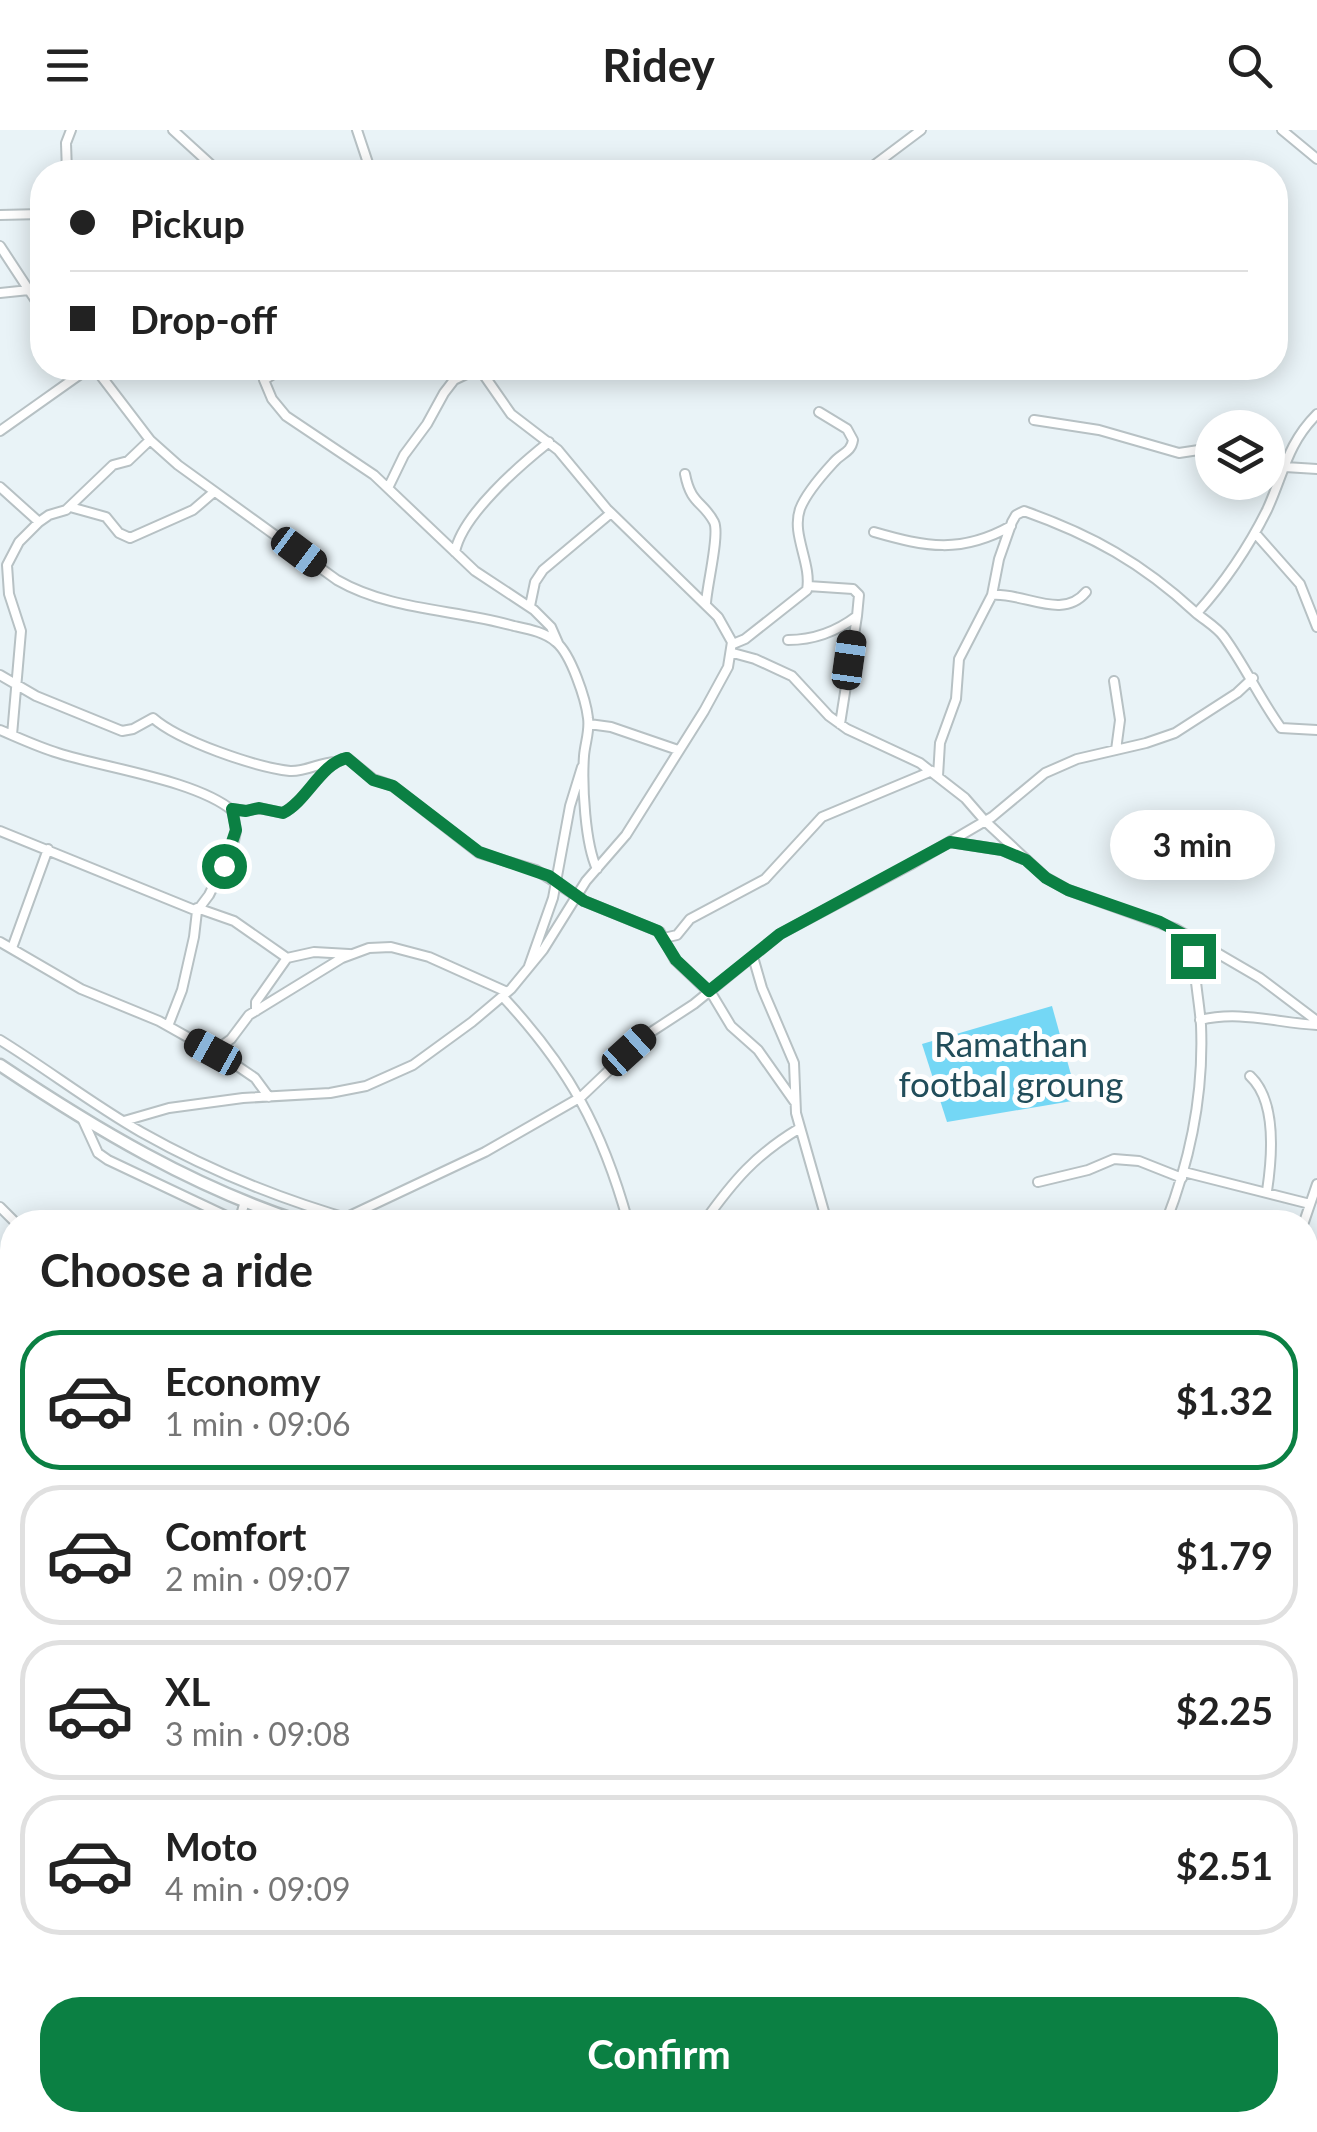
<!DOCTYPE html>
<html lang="en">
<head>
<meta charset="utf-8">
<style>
  :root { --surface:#fff; --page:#f6f6f6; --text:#222; --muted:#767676; --line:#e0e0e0; --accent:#0b8043 }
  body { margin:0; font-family:Lato,sans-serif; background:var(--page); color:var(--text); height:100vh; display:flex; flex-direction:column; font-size:38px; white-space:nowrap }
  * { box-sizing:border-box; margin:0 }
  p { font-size:32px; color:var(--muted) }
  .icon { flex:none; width:55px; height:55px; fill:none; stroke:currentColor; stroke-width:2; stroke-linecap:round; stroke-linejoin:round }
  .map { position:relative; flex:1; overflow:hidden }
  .drawer { position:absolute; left:0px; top:1080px; width:1318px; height:922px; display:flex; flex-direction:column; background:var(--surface); border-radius:40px 40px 0 0; box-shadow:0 5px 25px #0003 }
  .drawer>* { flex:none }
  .banner { position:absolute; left:30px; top:30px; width:1258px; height:220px; border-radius:40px; box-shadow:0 5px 25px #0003; display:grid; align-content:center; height:220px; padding:0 40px; background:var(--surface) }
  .tools { position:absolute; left:1195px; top:280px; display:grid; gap:20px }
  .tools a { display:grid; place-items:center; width:90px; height:90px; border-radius:50%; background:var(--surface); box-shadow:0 5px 25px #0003; font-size:50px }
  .end { position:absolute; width:45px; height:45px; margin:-22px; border:12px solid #0b8043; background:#fff; box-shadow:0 0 0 5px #fff }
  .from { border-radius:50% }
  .bubble { position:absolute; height:70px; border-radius:35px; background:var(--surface); box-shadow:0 5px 25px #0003; font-size:32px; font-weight:700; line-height:70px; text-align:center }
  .car { position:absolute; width:30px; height:60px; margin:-30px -15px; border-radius:12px; box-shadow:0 0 8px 2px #0007; background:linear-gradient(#222 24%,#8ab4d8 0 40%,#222 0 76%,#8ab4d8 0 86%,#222 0) }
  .banner b { display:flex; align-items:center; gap:35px; height:95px; font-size:38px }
  .banner b+b { border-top:2px solid var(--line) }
  .banner i { width:25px; height:25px; background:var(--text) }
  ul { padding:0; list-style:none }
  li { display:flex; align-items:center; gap:30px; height:140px; margin:0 20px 15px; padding:0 20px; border:5px solid var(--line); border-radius:40px }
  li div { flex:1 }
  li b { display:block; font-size:38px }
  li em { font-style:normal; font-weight:700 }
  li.selected { border-color:var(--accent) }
  li>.icon { width:90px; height:90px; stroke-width:1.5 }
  h2 { padding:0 40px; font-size:45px; line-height:120px }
  .cta { display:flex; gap:20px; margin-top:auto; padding:20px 40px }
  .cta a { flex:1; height:115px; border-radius:40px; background:var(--accent); color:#fff; font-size:40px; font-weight:700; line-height:115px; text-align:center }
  header { display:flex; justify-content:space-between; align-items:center; height:130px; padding:0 40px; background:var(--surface); font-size:45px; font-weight:700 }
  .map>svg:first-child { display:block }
  .green { fill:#74d7f5 }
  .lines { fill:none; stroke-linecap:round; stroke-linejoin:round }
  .street-casing { stroke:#b7c1c4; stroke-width:12 }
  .secondary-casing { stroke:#b7c1c4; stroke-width:15 }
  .street { stroke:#fff; stroke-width:8 }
  .secondary { stroke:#fff; stroke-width:10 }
  .route { stroke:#0b8043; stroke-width:12 }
  .labels { text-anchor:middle; stroke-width:10; stroke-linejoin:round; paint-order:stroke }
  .park-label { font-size:35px; fill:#214d5a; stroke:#fefefe }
</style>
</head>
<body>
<header><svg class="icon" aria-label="menu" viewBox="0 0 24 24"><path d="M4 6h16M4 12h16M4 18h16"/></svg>Ridey<svg class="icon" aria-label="search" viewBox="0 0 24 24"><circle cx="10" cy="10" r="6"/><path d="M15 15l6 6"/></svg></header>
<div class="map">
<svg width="1317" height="2002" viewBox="0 0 1317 2002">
  <rect width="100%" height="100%" fill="#e9f3f7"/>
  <!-- green -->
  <path class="green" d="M 1052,876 L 1078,970 L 947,992 L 922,914 Z"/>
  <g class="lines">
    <!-- street casing -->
    <g class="street-casing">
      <path id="street" d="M 173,0 L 219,42
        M 357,0 L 371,42
        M 1282,0 L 1317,29
        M 67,42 L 66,13 L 71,0
        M 865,42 L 921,0
        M 0,85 L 42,84
        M 0,116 L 42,180
        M 0,163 L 29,160
        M 95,238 L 150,310 L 178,335 L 337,450 C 391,481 455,479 514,496 C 528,499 545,502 556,512 C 571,524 586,570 588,588 C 590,601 585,613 584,626 C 582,655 585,714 597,739
        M 283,238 L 264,250 L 272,269 L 286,286 L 374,345 L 475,441 L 534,480 L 551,497 L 558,513
        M 1034,290 L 1099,300 L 1179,323 L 1212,318
        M 0,301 L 89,238
        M 1268,330 L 1285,336
        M 1285,337 L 1317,339
        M 685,344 C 691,375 703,371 714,392 C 720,404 707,455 706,473
        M 0,357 L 39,392 L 49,385 L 66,380 L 113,335 L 128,331 L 150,310
        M 388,358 L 404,325 L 427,294 L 444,263 L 454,250 L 479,238
        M 70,377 L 106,387 L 119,403 L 130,408 L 193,380 L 214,362
        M 874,402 C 926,417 961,424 1011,396
        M 1255,403 L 1300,454 L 1317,497
        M 455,422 C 462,385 520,335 549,312
        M 992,465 C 1024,462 1062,491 1086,462
        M 530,476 L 535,452 L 543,440 L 611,383
        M 1197,483 C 1225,452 1248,418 1267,380 C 1284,343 1287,314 1317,284
        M 788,510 C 814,510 836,502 857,486 L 859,465 L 853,459 L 808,456
        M 733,514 L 745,509 L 807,460 C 812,433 791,405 800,379 C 806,363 822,345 833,333 C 841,323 851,323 853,310 L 847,299 L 819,282
        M 733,523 L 755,529 L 792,546 L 829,586 L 847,599 L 920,633 L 965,668 L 985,691 L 1045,747 L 1068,760 L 1176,799 L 1260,848 L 1317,891
        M 0,545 L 36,566 L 122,601 L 133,599 L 153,588 C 179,611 255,637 290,641 C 306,642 320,632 336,632
        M 1114,551 L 1120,590 L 1116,620
        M 589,594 L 611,597 L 678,620
        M 840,594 L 857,486
        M 0,600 C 19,608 38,617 58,623 C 105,638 196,650 233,681 L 236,701 L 233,716 L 209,765 L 197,781 L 194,807 L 182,860 L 168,896
        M 12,605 L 21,501 L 9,464 L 7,435 L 19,412 L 39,392
        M 938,646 L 940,613 L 956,569 L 959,529 L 992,465 L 999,429 L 1012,392 L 1016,385 L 1024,381 C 1092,405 1142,433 1195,482 C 1204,490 1217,497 1224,507 C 1245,536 1260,569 1281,598 L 1317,600
        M 232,679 L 246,681 L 259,678 L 283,683 C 307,671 321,633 347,628 L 373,649 L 393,656 L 479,723 L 536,740 L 584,771 L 660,802 L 675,830 L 713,866 L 731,896 L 758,920 L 794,971
        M 0,701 L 197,781
        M 950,712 L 1002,720 L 1023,729
        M 197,778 L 234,791 L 287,828
        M 664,808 L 677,805 L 690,789 L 765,749 L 822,687 L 932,641
        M 0,812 L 81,859 L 159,891 L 230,931 L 255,948 L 269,967
        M 12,818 L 48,719
        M 753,827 L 762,858 L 794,933 L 796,983 L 827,1092
        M 529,836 L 553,768 L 570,676 L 582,637
        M 503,867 C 569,938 602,998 628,1092
        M 256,881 L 256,872 L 287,828 L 314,822 L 349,824
        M 1200,890 C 1240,880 1277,893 1317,895
        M 0,910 C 47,939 92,974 141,1002 C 210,1041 285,1071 360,1092
        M 213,922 L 231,909 L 249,885 L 342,828 L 369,818 L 391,817 L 429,827 L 507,862
        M 1250,946 C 1277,971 1272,1028 1267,1061
        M 82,988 L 98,1023 L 108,1030 L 239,1092
        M 124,991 L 169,978 L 243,968 L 330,963 L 366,956 L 413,935 L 472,892 L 511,859 L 543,820 L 586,751 L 626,705 L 704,581 L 728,537 L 732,512 L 718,487 L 607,379 L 558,320 L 511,284 L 479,238
        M 1184,1042 L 1310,1074
        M 1038,1052 L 1088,1040 L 1114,1029 L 1139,1031 L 1182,1048
        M 0,1077 L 15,1092
        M 345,1088 L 485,1022 L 581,967 L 645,906 L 694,874 L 780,804 L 910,735 L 992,687 L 1045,643 L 1077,629 L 1146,613 L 1175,603 L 1237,563 L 1253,548
        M 239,1092 L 245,1071
        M 704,1092 C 734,1050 755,1025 800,998
        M 1166,1092 C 1191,1028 1204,965 1201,895 C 1199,867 1192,839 1194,810
        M 1304,1092 L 1317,1054
        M 1305,1178 L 1317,1183
        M 0,1207 L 12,1227
        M 1305,1224 L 1317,1231
        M 1305,1296 L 1317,1302
        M 0,1378 L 12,1369
        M 0,1396 L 12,1412
        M 1305,1455 L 1317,1371
        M 0,1541 L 12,1553
        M 1305,1562 L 1317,1562
        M 1305,1581 C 1317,1616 1316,1648 1305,1683
        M 0,1653 L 12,1657
        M 0,1734 L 12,1738
        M 1305,1766 L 1317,1767
        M 1305,1870 L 1317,1852
        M 1305,1934 L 1317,1940
        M 0,1986 L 25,2002
        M 625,1990 L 626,2002
        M 902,1990 L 904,2002
        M 1237,1990 L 1248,2002
        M 167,2002 L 195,1993 L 205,2002
        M 306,2002 L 323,1990
        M 453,2002 L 455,1990
        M 653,2002 L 656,1990
        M 696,2002 L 699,1990
        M 941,2002 L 999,1990
        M 1161,2002 L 1169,1990
        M 1294,2002 L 1317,1981"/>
    </g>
    <!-- secondary casing -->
    <g class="secondary-casing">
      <path id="secondary" d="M 0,935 C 94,998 193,1057 301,1092
        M 675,2002 L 678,1990"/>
    </g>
    <!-- street -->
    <use href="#street" class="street"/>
    <!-- secondary -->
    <use href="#secondary" class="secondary"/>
  </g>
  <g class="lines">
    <!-- route -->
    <path class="route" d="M 224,736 L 236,700 L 232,679 L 246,681 L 259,678 L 283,683 C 307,671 321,633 347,628 L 373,650 L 393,656 L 479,722 L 549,746 L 584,771 L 658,801 L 676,830 L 709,861 L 780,804 L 950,712 L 1002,720 L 1026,730 L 1046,748 L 1068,760 L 1160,792 L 1194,810 L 1193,826"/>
  </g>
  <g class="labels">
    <!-- park labels -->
    <g class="park-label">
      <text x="1011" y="927">Ramathan<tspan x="1011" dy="40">footbal groung</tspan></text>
    </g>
  </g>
</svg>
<div class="tools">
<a><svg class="icon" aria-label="layers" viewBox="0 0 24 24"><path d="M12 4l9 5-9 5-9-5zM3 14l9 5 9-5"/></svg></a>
</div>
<i class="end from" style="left:224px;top:736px"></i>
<i class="end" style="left:1193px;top:826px"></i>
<div class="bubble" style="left:1110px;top:680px;width:165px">3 min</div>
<i class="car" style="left:299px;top:422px;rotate:127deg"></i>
<i class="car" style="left:849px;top:530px;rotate:8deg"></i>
<i class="car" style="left:629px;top:920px;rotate:48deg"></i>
<i class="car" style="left:213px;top:922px;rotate:299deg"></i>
<div class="banner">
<b><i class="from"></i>Pickup</b>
<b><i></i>Drop-off</b>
</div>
<section class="drawer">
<h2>Choose a ride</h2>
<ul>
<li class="selected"><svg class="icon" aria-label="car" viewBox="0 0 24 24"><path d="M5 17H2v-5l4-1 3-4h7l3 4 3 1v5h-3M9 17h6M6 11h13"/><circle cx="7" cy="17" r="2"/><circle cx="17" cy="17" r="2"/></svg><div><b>Economy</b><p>1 min · 09:06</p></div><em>$1.32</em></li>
<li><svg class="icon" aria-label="car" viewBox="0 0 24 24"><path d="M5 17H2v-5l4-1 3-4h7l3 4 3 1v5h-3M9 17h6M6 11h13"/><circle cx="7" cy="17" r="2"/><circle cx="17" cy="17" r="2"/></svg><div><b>Comfort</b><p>2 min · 09:07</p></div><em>$1.79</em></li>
<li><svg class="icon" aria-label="car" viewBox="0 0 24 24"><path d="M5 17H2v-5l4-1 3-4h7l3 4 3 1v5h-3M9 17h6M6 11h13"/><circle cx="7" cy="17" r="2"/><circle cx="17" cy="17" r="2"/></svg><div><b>XL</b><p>3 min · 09:08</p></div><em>$2.25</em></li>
<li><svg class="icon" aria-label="car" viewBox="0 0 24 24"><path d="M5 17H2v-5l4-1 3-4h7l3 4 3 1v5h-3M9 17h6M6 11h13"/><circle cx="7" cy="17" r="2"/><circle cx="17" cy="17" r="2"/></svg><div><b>Moto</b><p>4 min · 09:09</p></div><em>$2.51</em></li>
</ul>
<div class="cta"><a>Confirm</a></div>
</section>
</div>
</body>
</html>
